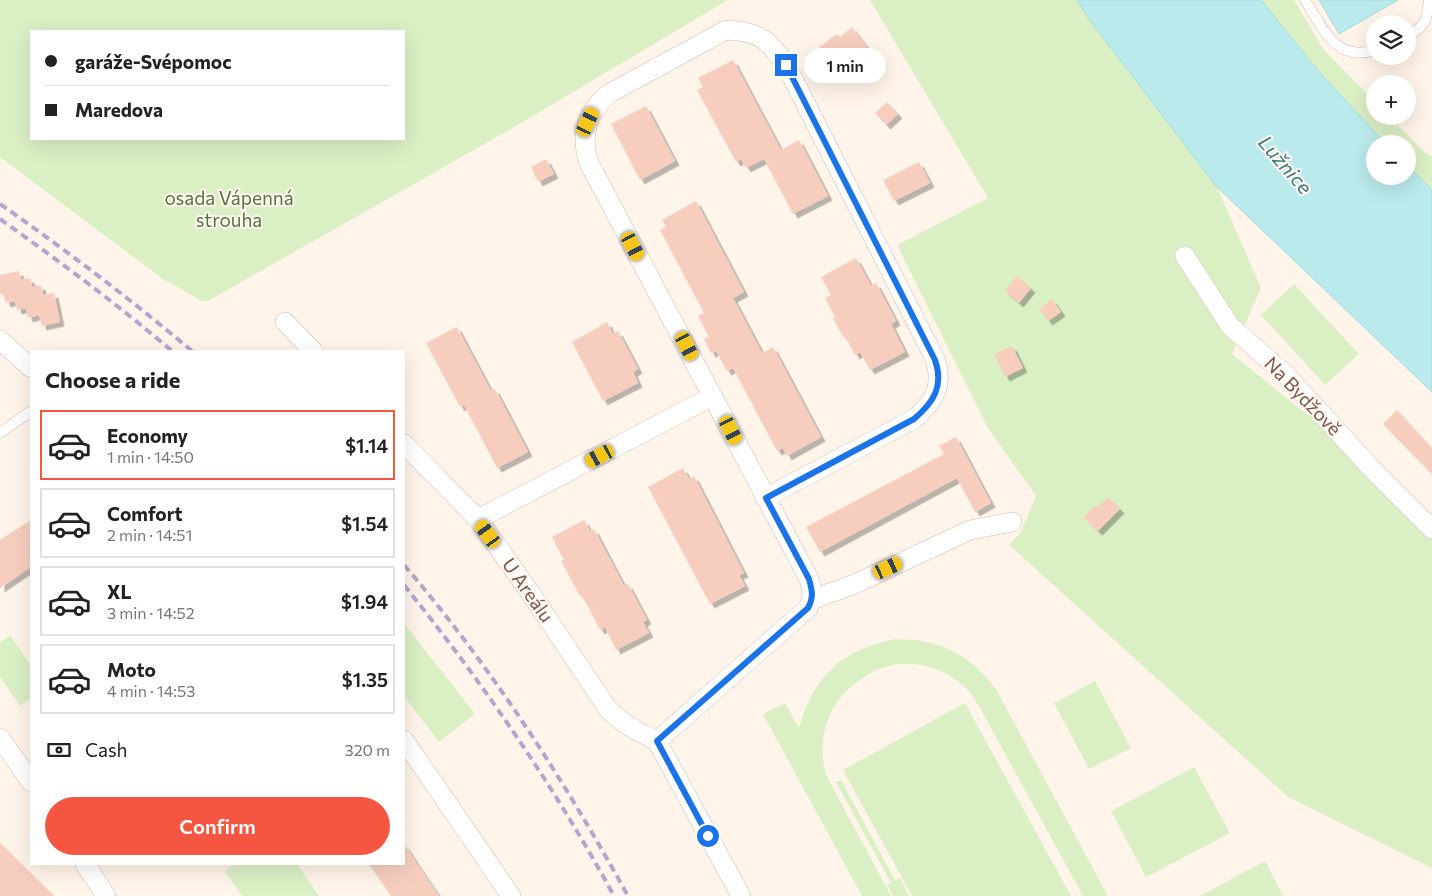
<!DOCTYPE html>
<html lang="en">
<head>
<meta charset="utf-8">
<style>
  :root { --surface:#fff; --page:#f6f6f6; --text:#222; --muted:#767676; --line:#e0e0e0; --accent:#f55642 }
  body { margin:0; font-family:Commissioner,sans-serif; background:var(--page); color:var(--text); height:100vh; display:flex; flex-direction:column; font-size:19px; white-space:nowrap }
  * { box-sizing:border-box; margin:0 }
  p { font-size:16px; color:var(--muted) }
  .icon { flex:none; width:28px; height:28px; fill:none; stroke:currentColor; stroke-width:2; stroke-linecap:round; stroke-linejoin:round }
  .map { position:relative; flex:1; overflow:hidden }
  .sheet { position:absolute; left:30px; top:350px; width:375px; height:515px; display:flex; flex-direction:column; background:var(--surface); border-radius:0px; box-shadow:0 5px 20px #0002 }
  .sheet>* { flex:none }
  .guide { position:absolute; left:30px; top:30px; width:375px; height:110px; border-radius:0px; box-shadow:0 5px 20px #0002; display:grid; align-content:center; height:110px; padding:0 15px; background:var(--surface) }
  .buttons { position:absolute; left:1366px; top:15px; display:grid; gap:10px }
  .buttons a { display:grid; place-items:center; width:50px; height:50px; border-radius:50%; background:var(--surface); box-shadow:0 5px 20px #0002; font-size:25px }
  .end { position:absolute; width:22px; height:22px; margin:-11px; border:6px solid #1a73e8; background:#fff; box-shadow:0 0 0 2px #fff }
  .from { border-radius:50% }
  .bubble { position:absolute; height:35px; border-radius:18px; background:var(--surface); box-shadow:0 5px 20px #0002; font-size:16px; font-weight:600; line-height:35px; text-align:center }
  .car { position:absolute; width:15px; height:30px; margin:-15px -8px; border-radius:6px; box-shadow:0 0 4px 1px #0007; background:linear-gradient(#f5c518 24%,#345 0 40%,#f5c518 0 76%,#345 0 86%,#f5c518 0) }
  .guide b { display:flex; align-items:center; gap:18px; height:48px; font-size:19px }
  .guide b+b { border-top:1px solid var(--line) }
  .guide i { width:12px; height:12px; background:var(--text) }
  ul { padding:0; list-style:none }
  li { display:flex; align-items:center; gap:15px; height:70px; margin:0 10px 8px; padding:0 5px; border:2px solid var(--line); border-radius:0px }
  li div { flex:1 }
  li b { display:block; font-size:19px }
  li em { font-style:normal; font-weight:600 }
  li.current { border-color:var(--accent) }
  li>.icon { width:45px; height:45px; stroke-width:1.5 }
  h2 { padding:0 15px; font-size:22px; line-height:60px }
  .pay { display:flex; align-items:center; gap:12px; height:55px; padding:0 15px; font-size:19px }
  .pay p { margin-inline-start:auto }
  .button { display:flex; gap:10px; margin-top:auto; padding:10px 15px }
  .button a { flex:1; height:58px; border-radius:30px; background:var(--accent); color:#fff; font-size:20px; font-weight:600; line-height:58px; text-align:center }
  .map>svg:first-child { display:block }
  .green { fill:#dbefc5; fill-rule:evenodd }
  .water { fill:#baeaec; stroke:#9fdcdf }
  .building { fill:#f7cebe; filter:url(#shadow) }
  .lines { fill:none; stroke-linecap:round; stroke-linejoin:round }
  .lane-casing { stroke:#d5bcaf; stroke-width:11 }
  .street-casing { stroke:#d5bcaf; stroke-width:20 }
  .lane { stroke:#fff; stroke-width:10 }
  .street { stroke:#fff; stroke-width:19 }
  .rail { stroke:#b5a4cc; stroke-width:4; stroke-dasharray:8 5; stroke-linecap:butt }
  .route { stroke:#1a73e8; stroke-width:6 }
  .labels { text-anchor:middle; stroke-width:4; stroke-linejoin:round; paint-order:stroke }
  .park-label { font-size:19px; fill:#53773a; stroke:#fff8f2 }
  .street-label { font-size:19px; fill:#7d5548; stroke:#fff8f2 }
  .water-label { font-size:20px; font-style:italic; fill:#37797c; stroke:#fff8f2 }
</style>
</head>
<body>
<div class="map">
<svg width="1432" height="896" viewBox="0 0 1432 896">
  <defs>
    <filter id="shadow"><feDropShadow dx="4.5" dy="4.5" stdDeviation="0" flood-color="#0004"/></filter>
  </defs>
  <rect width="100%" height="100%" fill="#fff4e9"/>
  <!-- green -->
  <path class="green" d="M 0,0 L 728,0 L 516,126 L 208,301 L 202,301 L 163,279 L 0,157 ZM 404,31 L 404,139 L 31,139 L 31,31 Z
    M 870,0 L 1077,0 L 1089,19 L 1217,187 L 1261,288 L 1232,354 L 1432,514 L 1432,868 L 1288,797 L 1009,545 L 1021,532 L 1036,496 L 988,428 L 897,245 L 988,198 Z
    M 1261,0 L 1294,0 L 1324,50 L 1375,102 L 1375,116 L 1389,116 L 1423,151 L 1432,157 L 1432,190 L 1408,166 L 1408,144 L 1386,144 L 1320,73 Z
    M 1294,284 L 1359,354 L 1325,385 L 1261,315 Z
    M 404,623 L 475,714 L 439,742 L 404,696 Z
    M 10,635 L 31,666 L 31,698 L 20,706 L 0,677 L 0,643 Z
    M 896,639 C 940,639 969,654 996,689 L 1108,896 L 1083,896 L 979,706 C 975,701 972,695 968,690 C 935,657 888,655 853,685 C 836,699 825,719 823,741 C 822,753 823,764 826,775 L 891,896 L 862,896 L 763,714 L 785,703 L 799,728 C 814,676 842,649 896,639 Z
    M 1095,681 L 1131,748 L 1089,769 L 1054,703 Z
    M 965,703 L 1071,896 L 912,896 L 843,770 Z
    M 1194,767 L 1230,833 L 1146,877 L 1111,811 Z
    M 841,780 L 895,880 L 900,878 L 909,896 L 893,896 L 887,885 L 891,883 L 836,782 Z
    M 1265,861 L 1283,896 L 1200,896 Z
    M 235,864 L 297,864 L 319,896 L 242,896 L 225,871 Z"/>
  <!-- water -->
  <path class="water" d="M 1077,0 L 1261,0 L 1320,73 L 1386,144 L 1375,144 L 1375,176 L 1408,176 L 1408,166 L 1432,190 L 1432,392 L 1217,187 L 1089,19 Z
    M 1319,0 L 1398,0 L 1339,34 Z"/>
  <!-- building -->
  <path class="building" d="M 852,27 L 867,47 L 835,72 L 817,49 L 837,34 L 840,37 Z
    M 733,60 L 781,150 L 799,140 L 828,196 L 793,214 L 764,159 L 746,168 L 741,159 L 736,162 L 697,90 L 703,87 L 698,78 Z
    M 887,102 L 898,114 L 886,125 L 875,113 Z
    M 646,106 L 675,161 L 640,180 L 611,124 Z
    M 546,159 L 554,174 L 538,182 L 531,167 Z
    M 919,162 L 930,183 L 894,201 L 883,180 Z
    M 696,201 L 744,292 L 733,298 L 762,353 L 773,347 L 821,437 L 787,456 L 783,448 L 777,451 L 733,368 L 727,371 L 716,351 L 711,353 L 704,339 L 709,337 L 698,316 L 704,313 L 660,230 L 666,227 L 662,220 Z
    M 856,258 L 871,286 L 876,283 L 896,321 L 891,324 L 905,352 L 870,370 L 860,352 L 855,355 L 845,336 L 843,337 L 833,318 L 835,317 L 825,298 L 831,295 L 821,277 Z
    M 19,271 L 21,280 L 30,278 L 32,287 L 41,285 L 43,295 L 54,293 L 60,322 L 42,326 L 39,315 L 28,318 L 26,308 L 17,310 L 15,301 L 6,303 L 3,294 L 0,294 L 0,275 Z
    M 1017,276 L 1031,288 L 1019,303 L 1005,291 Z
    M 1052,299 L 1061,312 L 1048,321 L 1039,309 Z
    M 607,322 L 613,334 L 618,331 L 638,369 L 633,372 L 638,383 L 603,401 L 572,342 Z
    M 457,327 L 491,391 L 495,389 L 528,452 L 497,468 L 464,405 L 460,407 L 426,343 Z
    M 1012,346 L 1023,368 L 1005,377 L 994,354 Z
    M 1397,410 L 1432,449 L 1432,474 L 1383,424 Z
    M 956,437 L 991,503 L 975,512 L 957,478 L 820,552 L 806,527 L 944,454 L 939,446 Z
    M 683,468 L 689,479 L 694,476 L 744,573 L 739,575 L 745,586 L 710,604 L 648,487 Z
    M 1108,497 L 1120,509 L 1098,531 L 1083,517 L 1096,505 L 1098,507 Z
    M 31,520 L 31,567 L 0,588 L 0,540 Z
    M 584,520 L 590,531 L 594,529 L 624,586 L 628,584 L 647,620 L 643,622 L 649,633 L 616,650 L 605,627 L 600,630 L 582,595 L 580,596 L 561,561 L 564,560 L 552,537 Z
    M 0,843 L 54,896 L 0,896 Z
    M 404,844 L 430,883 L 439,896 L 391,896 L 369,864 L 404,864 Z"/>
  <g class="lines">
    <!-- lane casing -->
    <g class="lane-casing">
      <path id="lane" d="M 1305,0 C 1322,27 1336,63 1375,50
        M 1408,36 C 1426,26 1427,20 1429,0
        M 0,433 L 31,411"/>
    </g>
    <!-- street casing -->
    <g class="street-casing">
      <path id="street" d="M 1185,256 L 1230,326 L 1285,374 L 1373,470 L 1432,529
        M 285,322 L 313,351
        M 0,340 L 31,368
        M 404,444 L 478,519 L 529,591 L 608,709 C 622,724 639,732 657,741
        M 478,519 L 713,396
        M 813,599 L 855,584 L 970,530 L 1012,522
        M 0,738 L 31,782
        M 404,740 L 511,896
        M 657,741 L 808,608 C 814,597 812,590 809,579 L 589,163 C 580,136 587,110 610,93 L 726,30 C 758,31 768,39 786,65 L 935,359 C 944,386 934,402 914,419 L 765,498
        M 657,741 L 741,896
        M 85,864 L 106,896"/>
    </g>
    <!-- lane -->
    <use href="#lane" class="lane"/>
    <!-- street -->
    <use href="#street" class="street"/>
    <!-- rail -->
    <path class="rail" d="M 0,204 C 66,250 130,299 192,351
      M 0,219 C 59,261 117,304 172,351
      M 404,565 C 491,666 564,780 628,896
      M 404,585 C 483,683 554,786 614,896"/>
  </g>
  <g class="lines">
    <!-- route -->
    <path class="route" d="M 708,836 L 657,741 L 808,608 C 814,597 812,590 809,579 L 766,498 L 914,419 C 934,402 944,386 935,360 L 786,65"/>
  </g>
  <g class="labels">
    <!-- park labels -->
    <g class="park-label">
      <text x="229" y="205">osada Vápenná<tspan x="229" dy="22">strouha</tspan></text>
    </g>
    <!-- street labels -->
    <g class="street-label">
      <text transform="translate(1303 396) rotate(46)" y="7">Na Bydžově</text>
      <text transform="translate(528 590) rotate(55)" y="7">U Areálu</text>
    </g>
    <!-- water labels -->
    <g class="water-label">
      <text transform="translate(1285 165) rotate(49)" y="7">Lužnice</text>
    </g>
  </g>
</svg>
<div class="buttons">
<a><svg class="icon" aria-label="layers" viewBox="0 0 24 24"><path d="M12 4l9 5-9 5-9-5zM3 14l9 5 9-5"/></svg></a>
<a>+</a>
<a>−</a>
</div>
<i class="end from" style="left:708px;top:836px"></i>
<i class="end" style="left:786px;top:65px"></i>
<div class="bubble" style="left:804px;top:48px;width:82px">1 min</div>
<i class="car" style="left:588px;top:122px;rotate:25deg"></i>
<i class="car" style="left:633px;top:246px;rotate:152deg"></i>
<i class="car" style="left:687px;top:346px;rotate:152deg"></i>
<i class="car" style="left:731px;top:430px;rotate:153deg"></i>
<i class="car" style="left:600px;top:456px;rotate:242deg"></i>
<i class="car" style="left:488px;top:534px;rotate:324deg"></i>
<i class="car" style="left:888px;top:568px;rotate:65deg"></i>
<div class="guide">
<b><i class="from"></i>garáže-Svépomoc</b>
<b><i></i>Maredova</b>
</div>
<section class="sheet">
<h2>Choose a ride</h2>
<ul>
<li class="current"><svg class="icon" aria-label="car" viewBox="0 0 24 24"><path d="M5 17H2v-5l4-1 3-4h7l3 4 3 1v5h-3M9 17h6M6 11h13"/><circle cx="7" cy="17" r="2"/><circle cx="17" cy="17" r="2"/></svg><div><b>Economy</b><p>1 min · 14:50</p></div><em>$1.14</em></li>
<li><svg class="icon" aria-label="car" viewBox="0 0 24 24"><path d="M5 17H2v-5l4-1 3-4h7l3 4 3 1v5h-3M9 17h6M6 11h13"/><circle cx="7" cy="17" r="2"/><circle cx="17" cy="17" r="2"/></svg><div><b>Comfort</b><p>2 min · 14:51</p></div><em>$1.54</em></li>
<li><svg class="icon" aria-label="car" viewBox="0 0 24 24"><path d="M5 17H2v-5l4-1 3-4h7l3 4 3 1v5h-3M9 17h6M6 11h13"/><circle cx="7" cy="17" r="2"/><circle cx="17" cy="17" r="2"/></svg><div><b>XL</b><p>3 min · 14:52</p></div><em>$1.94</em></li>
<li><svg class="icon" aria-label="car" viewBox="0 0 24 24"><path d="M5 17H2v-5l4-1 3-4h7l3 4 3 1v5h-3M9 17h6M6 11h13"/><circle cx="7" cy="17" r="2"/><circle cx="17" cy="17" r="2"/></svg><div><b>Moto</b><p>4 min · 14:53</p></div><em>$1.35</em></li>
</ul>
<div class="pay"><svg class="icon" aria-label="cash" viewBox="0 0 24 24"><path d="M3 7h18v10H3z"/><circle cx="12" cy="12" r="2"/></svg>Cash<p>320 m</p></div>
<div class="button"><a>Confirm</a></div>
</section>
</div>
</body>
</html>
